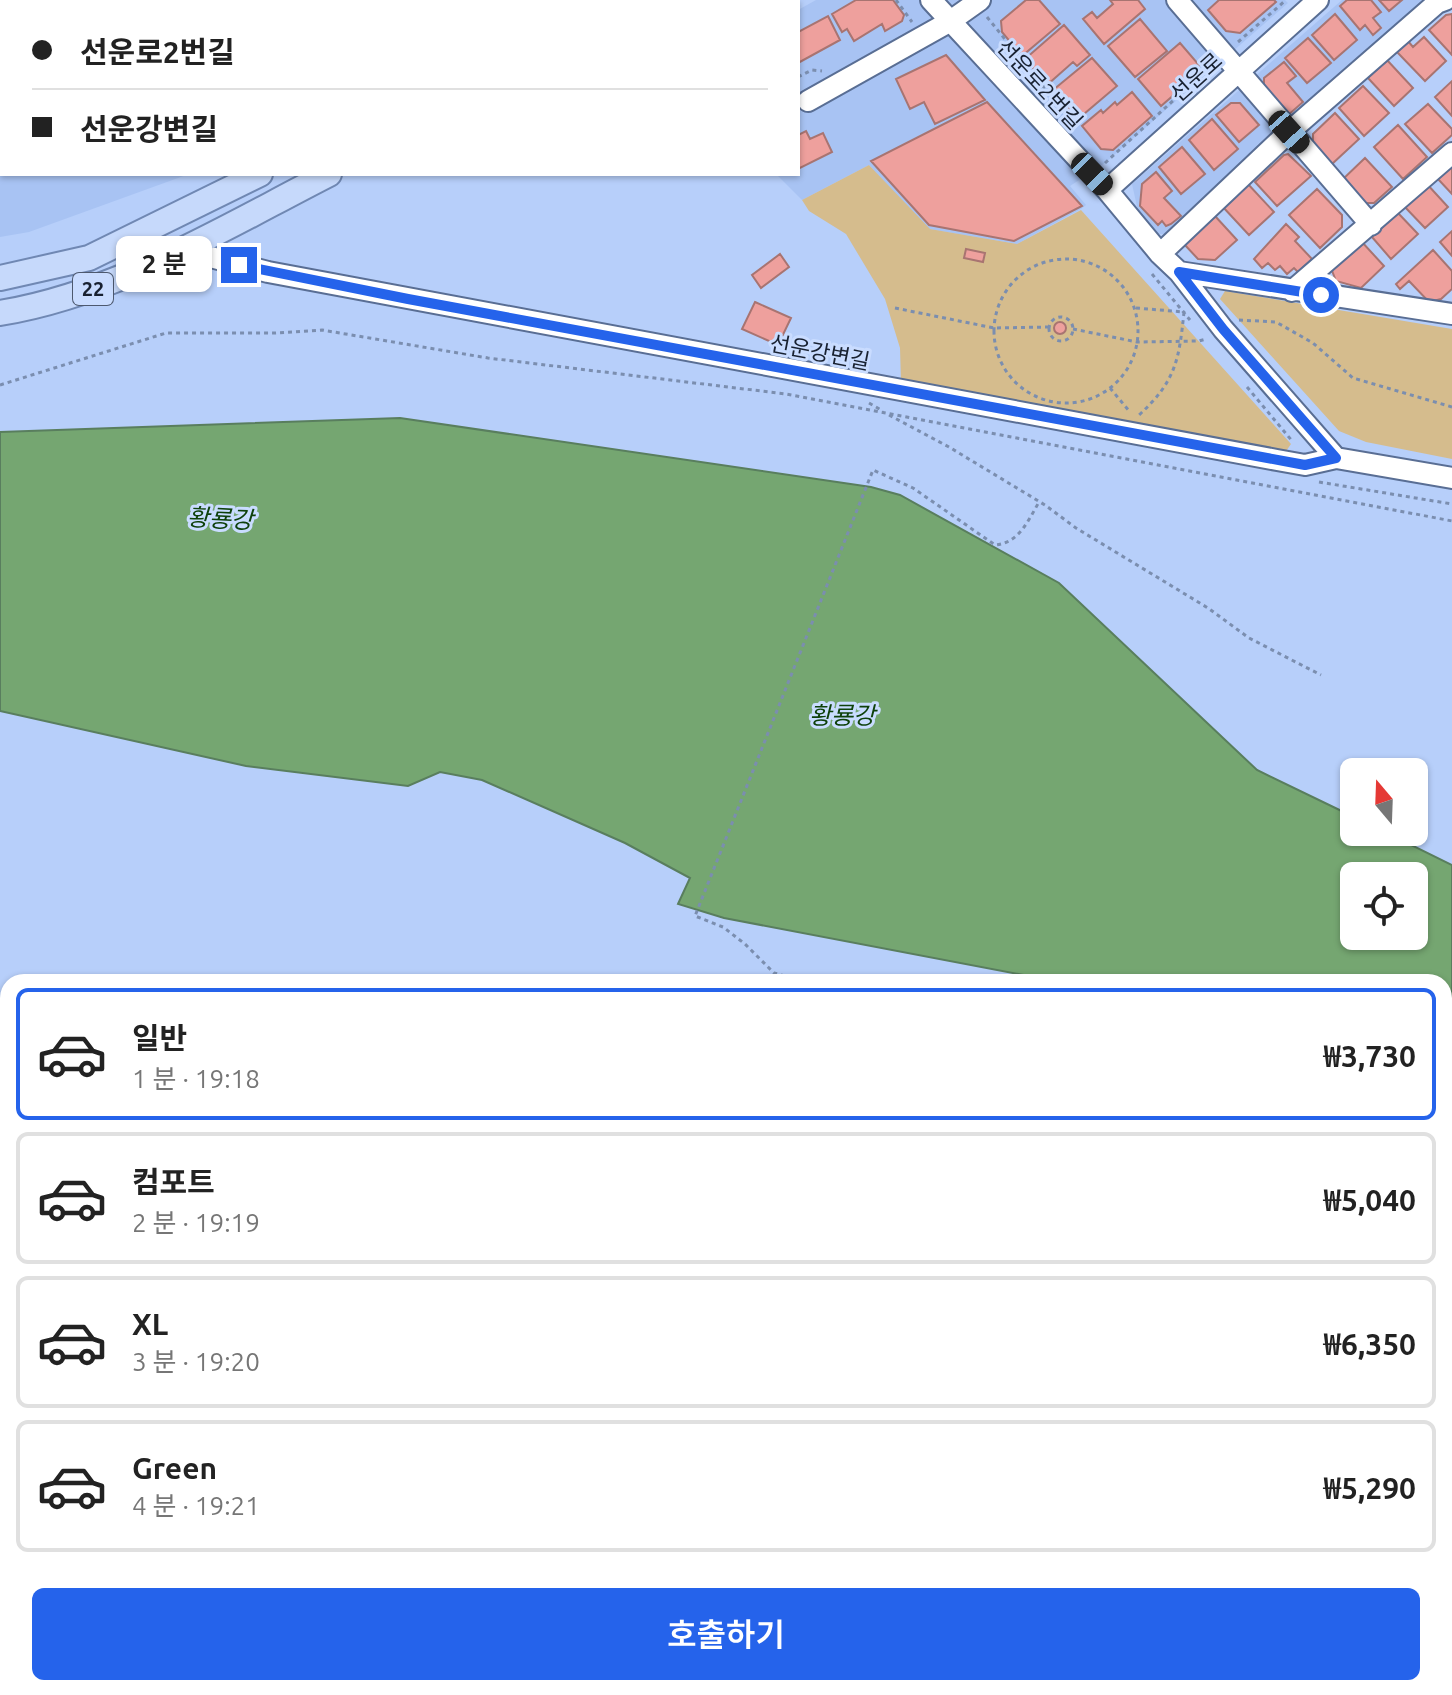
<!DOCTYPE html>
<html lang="ko">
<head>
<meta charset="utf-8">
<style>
  :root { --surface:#fff; --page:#f6f6f6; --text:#222; --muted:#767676; --line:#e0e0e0; --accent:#2563eb }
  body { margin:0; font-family:Ubuntu,"Noto Sans KR",sans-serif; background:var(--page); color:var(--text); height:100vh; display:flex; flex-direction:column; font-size:30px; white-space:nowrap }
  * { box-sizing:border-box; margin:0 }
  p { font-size:26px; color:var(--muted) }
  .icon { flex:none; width:44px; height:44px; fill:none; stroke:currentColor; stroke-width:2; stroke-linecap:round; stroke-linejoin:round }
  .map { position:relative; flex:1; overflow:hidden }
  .side { position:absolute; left:0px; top:974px; width:1452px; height:722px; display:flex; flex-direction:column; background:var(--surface); border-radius:24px 24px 0 0; box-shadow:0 2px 6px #0004 }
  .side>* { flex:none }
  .guide { position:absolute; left:0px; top:0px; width:800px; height:176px; box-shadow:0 2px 6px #0004; display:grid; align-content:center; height:176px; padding:0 32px; background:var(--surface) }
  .needle { width:52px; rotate:341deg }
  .fabs { position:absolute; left:1340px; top:758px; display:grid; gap:16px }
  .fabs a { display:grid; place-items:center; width:88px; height:88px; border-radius:12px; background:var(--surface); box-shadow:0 2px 6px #0004; font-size:40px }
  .end { position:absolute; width:36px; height:36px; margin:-18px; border:10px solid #2563eb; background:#fff; box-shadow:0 0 0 4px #fff }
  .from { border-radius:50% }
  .bubble { position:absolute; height:56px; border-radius:12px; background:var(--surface); box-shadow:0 2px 6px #0004; font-size:26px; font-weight:600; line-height:56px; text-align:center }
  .car { position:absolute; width:24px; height:48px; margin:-24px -12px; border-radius:10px; box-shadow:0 0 6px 2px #0007; background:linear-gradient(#222 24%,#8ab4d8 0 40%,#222 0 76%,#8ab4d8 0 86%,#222 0) }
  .guide b { display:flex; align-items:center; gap:28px; height:76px; font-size:30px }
  .guide b+b { border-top:2px solid var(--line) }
  .guide i { width:20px; height:20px; background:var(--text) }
  ul { padding:14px 0 0; list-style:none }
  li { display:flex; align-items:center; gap:24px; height:132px; margin:0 16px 12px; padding:0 16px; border:4px solid var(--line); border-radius:12px }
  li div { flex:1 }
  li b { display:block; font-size:30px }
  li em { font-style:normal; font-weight:600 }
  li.current { border-color:var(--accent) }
  li>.icon { width:72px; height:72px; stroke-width:1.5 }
  .button { display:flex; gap:16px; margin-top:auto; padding:16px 32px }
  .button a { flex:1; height:92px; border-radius:12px; background:var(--accent); color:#fff; font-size:32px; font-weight:600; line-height:92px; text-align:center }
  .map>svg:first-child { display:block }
  .built { fill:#a8c3f3 }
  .green { fill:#d5bc8d }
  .water { fill:#75a671; stroke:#597e5e; stroke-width:2; fill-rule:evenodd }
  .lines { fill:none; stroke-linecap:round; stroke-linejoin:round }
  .stream { stroke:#597e5e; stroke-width:5 }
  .building { fill:#eea09d; stroke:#a87471; stroke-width:2 }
  .minor-casing { stroke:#596e94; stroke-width:24 }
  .major-casing { stroke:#7088b3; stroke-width:28 }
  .path { stroke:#7b8eaf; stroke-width:3; stroke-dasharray:4 4; stroke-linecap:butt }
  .minor { stroke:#fff; stroke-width:20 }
  .major { stroke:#c6d9fb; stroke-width:24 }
  .route { stroke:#2563eb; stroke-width:10 }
  .labels { text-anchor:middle; stroke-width:6; stroke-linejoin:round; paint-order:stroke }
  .shield { fill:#c9dcff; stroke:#4d596f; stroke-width:2 }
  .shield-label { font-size:20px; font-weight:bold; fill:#182131 }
  .street-label { font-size:22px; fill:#182131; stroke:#c9dcff }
  .water-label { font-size:24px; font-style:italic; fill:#0e410b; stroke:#c9dcff }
</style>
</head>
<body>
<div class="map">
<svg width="1452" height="1695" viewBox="0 0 1452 1695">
  <rect width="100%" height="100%" fill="#b7cffa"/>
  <!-- built -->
  <path class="built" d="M 0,0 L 516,0 L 2,2 L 2,174 L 189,174 L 29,232 L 0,237 Z
    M 816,0 L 1285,0 L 1288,3 L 1105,163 L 1070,186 L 1086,205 L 1081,209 L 1017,244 L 929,229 L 869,165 L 802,200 L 776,174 L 798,174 L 798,10 Z
    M 1342,0 L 1423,0 L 1169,234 L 1158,234 L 1138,211 L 1132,184 Z"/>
  <!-- green -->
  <path class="green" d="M 869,165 L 930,229 L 1017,244 L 1081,210 L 1291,444 L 1284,454 L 901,383 L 900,348 L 885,299 L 846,234 L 809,211 L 802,200 Z
    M 1225,291 L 1452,329 L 1452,459 L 1366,442 L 1339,431 L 1220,299 Z"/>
  <!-- water -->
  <path class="water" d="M 400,418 L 871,487 L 900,495 L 1059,583 L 1257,770 L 1354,817 L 1354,832 L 1385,832 L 1452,865 L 1452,1117 L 1444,1112 L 1444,982 L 1060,982 L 724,918 L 678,904 L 690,878 L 625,843 L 482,780 L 440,772 L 408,786 L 246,766 L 0,711 L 0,432 ZM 1354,876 L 1414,876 L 1414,936 L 1354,936 Z"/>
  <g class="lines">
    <!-- stream -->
    <path class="stream" d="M 0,1544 L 8,1550
      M 161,1688 L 169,1695"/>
  </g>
  <!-- building -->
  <path class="building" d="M 60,0 L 118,0 L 119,2 L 61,2 Z
    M 123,0 L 198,0 L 199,2 L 119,2 Z
    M 856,0 L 893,0 L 904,15 L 902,21 L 885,31 L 882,24 L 854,41 L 847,29 L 842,32 L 832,14 Z
    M 1026,0 L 1039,0 L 1060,24 L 1022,56 L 1002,32 L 1001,21 Z
    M 1110,0 L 1138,0 L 1145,9 L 1104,44 L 1083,19 L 1092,12 L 1097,18 L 1113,4 Z
    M 1219,0 L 1274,0 L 1276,2 L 1240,33 L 1226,31 L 1208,10 Z
    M 1347,0 L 1371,0 L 1381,12 L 1373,18 L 1381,28 L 1373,35 L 1365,25 L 1360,30 L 1340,6 Z
    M 1379,0 L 1402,0 L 1389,11 Z
    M 1335,14 L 1357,40 L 1334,60 L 1312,35 Z
    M 1452,14 L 1452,55 L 1429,30 L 1446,15 Z
    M 828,16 L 840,40 L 798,63 L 798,32 Z
    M 1140,19 L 1167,51 L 1135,77 L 1108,46 Z
    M 1064,25 L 1090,55 L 1077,66 L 1073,62 L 1047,85 L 1025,59 Z
    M 1424,37 L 1446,61 L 1425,81 L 1397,52 L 1408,41 L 1413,47 Z
    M 1308,38 L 1331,63 L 1307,83 L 1285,58 Z
    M 1180,43 L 1199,65 L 1198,74 L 1161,106 L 1138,79 Z
    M 946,55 L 985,100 L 935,124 L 924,102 L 910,109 L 896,79 Z
    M 1092,58 L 1117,86 L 1078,119 L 1053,90 Z
    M 1387,60 L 1413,88 L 1394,106 L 1368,78 Z
    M 1284,62 L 1296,76 L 1287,83 L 1303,102 L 1287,116 L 1264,89 L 1264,78 Z
    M 1452,81 L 1452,116 L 1435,97 Z
    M 1363,86 L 1389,113 L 1364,136 L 1339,108 Z
    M 1132,92 L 1152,116 L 1113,150 L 1101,149 L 1082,126 L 1101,110 L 1103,113 L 1115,102 L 1117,105 Z
    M 987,102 L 1082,206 L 1014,241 L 929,225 L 871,161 Z
    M 1231,103 L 1240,103 L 1259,125 L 1239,142 L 1216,115 Z
    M 1428,104 L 1452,129 L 1452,135 L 1432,153 L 1405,124 Z
    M 1335,113 L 1359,139 L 1332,164 L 1313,144 L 1313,134 Z
    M 1212,119 L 1238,149 L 1214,170 L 1189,140 Z
    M 1398,125 L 1427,157 L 1403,179 L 1374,147 Z
    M 806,131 L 810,139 L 823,133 L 832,152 L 798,169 L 798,135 Z
    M 1182,147 L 1205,174 L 1181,194 L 1159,167 Z
    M 1288,154 L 1311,176 L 1277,206 L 1255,182 L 1284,155 Z
    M 1365,158 L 1392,187 L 1374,203 L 1363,203 L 1342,180 Z
    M 1452,166 L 1452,194 L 1438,179 Z
    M 1156,172 L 1172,191 L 1164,198 L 1181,216 L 1171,224 L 1166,226 L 1162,221 L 1158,225 L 1140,206 L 1142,184 Z
    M 1247,183 L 1274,212 L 1249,235 L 1222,206 Z
    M 1426,183 L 1448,207 L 1425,228 L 1403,205 Z
    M 1317,189 L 1342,215 L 1342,227 L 1320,248 L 1289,215 Z
    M 1398,213 L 1418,234 L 1391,259 L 1372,237 Z
    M 1215,216 L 1237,240 L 1215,260 L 1198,259 L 1184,244 Z
    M 1286,224 L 1299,237 L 1295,241 L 1312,259 L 1298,272 L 1294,268 L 1287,274 L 1280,266 L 1275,270 L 1268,263 L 1262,268 L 1254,259 Z
    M 1452,231 L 1452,256 L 1440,242 Z
    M 1361,241 L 1384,266 L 1361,288 L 1336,281 L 1331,268 Z
    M 966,249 L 985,253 L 983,262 L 964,258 Z
    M 1433,250 L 1452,271 L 1452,289 L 1441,299 L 1429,302 L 1409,281 L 1400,289 L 1396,284 Z
    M 780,254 L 789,267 L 761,288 L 752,275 Z
    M 755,302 L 791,318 L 778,345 L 742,329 Z
    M1054 328a6 6 0 1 1 12 0a6 6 0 1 1-12 0Z
    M 8,1638 L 8,1664 L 0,1658 L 0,1648 Z
    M 36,1688 L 73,1688 L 67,1695 L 44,1695 Z
    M 377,1688 L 417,1688 L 409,1695 L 368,1695 Z
    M 484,1688 L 511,1688 L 507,1695 L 479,1695 Z
    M 519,1688 L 545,1688 L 540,1695 L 514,1695 Z
    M 631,1688 L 659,1688 L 655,1695 L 626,1695 Z
    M 662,1688 L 704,1688 L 700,1695 L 658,1695 Z
    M 754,1688 L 806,1688 L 801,1695 L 749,1695 Z"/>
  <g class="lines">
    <!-- minor casing -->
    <g class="minor-casing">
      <path id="minor" d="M 25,0 L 26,2
        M 212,0 L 213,2
        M 931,0 L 1107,190 L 1160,254 L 1179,272 L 1223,329 L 1336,458
        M 1177,0 L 1371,225
        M 289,2 L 290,0
        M 808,101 L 949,22 L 980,0
        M 0,154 L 2,153
        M 1107,190 L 1318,0
        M 180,249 L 268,272 L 1277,460 L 1305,465 L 1336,458 L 1452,478
        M 1160,254 L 1289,132 L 1437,3 L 1445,0
        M 1179,272 L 1452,314
        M 1292,291 L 1452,153
        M 83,1693 L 86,1695"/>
    </g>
    <!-- major casing -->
    <g class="major-casing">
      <path id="major" d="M 588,2 L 592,0
        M 660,2 L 663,0
        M 0,278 L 89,258 L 260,174
        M 0,313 C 117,294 225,227 329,174"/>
    </g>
    <!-- path -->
    <path class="path" d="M 896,0 L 912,22
      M 520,2 L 524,0
      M 987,17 L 1073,123
      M 1238,42 L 1286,0
      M 798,77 L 812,70 L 822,71
      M 1105,163 L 1212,65
      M994 331a72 72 0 1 1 144 0a72 72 0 1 1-144 0Z
      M 1152,274 L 1190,320
      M 895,308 L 994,328 L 1049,327
      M 1136,308 L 1184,312 C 1179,360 1176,381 1139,415
      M1049 329a12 12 0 1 1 24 0a12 12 0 1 1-24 0Z
      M 1239,320 L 1276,322 L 1313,343 L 1353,378 L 1452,407
      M 1073,329 L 1137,342 L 1199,341 L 1206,339
      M 0,385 L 166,333 L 275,333 L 322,330 L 488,358 L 786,394 L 1452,521
      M 1247,387 L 1293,442
      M 1110,388 L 1130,412
      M 869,403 L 883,411
      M 889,415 L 949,447 L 1045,505 L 1076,528 L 1208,608 L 1249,638 L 1321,675
      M 1319,482 L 1452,504
      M 808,982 L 774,973 L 745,944 L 723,927 L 695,916 L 873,470 L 913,488 L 995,545 C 1019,543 1028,521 1039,502
      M 0,1290 L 8,1291
      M 1444,1347 L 1452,1351
      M 1444,1475 L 1452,1476
      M 0,1523 L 8,1531
      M 0,1575 L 8,1566
      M 183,1688 L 191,1695
      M 1,1695 L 4,1687"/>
    <!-- minor -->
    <use href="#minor" class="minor"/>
    <!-- major -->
    <use href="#major" class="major"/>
  </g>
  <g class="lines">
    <!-- route -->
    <path class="route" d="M 239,265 L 408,299 L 1305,465 L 1336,458 L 1223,329 L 1179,272 L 1321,295"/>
  </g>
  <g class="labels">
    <!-- shield labels -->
    <rect class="shield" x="73" y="273" width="40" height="32" rx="6"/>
    <g class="shield-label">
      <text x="93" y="296">22</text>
    </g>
    <!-- street labels -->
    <g class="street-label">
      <text transform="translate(1196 77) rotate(-42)" y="8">선운로</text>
      <text transform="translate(1040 84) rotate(47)" y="8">선운로2번길</text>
      <text transform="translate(820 352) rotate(11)" y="8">선운강변길</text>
    </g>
    <!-- water labels -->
    <g class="water-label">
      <text transform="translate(220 519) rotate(3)" y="8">황룡강</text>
      <text x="842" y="724">황룡강</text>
    </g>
  </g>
</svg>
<div class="fabs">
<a><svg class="needle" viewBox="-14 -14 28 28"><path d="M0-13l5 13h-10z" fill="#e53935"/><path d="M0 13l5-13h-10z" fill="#767676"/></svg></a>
<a><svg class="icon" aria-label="locate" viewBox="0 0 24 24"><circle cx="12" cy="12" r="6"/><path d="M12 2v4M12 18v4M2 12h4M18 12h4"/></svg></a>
</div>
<i class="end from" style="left:1321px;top:295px"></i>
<i class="end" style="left:239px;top:265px"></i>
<div class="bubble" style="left:116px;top:236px;width:96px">2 분</div>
<i class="car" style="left:1289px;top:132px;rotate:138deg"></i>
<i class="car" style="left:1092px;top:174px;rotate:136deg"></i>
<div class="guide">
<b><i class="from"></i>선운로2번길</b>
<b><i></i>선운강변길</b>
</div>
<section class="side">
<ul>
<li class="current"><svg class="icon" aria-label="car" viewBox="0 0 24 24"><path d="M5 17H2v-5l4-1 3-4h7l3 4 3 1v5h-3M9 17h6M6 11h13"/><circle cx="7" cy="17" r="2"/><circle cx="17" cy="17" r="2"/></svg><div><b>일반</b><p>1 분 · 19:18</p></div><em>₩3,730</em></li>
<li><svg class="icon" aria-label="car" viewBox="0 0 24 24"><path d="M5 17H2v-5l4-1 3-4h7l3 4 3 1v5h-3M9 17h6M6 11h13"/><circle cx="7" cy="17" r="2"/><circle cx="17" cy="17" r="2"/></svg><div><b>컴포트</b><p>2 분 · 19:19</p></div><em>₩5,040</em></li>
<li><svg class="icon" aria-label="car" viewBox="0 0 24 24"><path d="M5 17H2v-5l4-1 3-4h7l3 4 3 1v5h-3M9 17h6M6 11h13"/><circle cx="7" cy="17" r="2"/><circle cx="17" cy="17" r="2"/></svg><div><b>XL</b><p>3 분 · 19:20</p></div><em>₩6,350</em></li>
<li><svg class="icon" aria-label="car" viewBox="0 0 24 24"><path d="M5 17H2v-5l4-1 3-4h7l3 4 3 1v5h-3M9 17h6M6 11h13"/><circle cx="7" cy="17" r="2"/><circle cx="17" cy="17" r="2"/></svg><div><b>Green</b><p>4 분 · 19:21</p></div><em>₩5,290</em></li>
</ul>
<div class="button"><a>호출하기</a></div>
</section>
</div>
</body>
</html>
